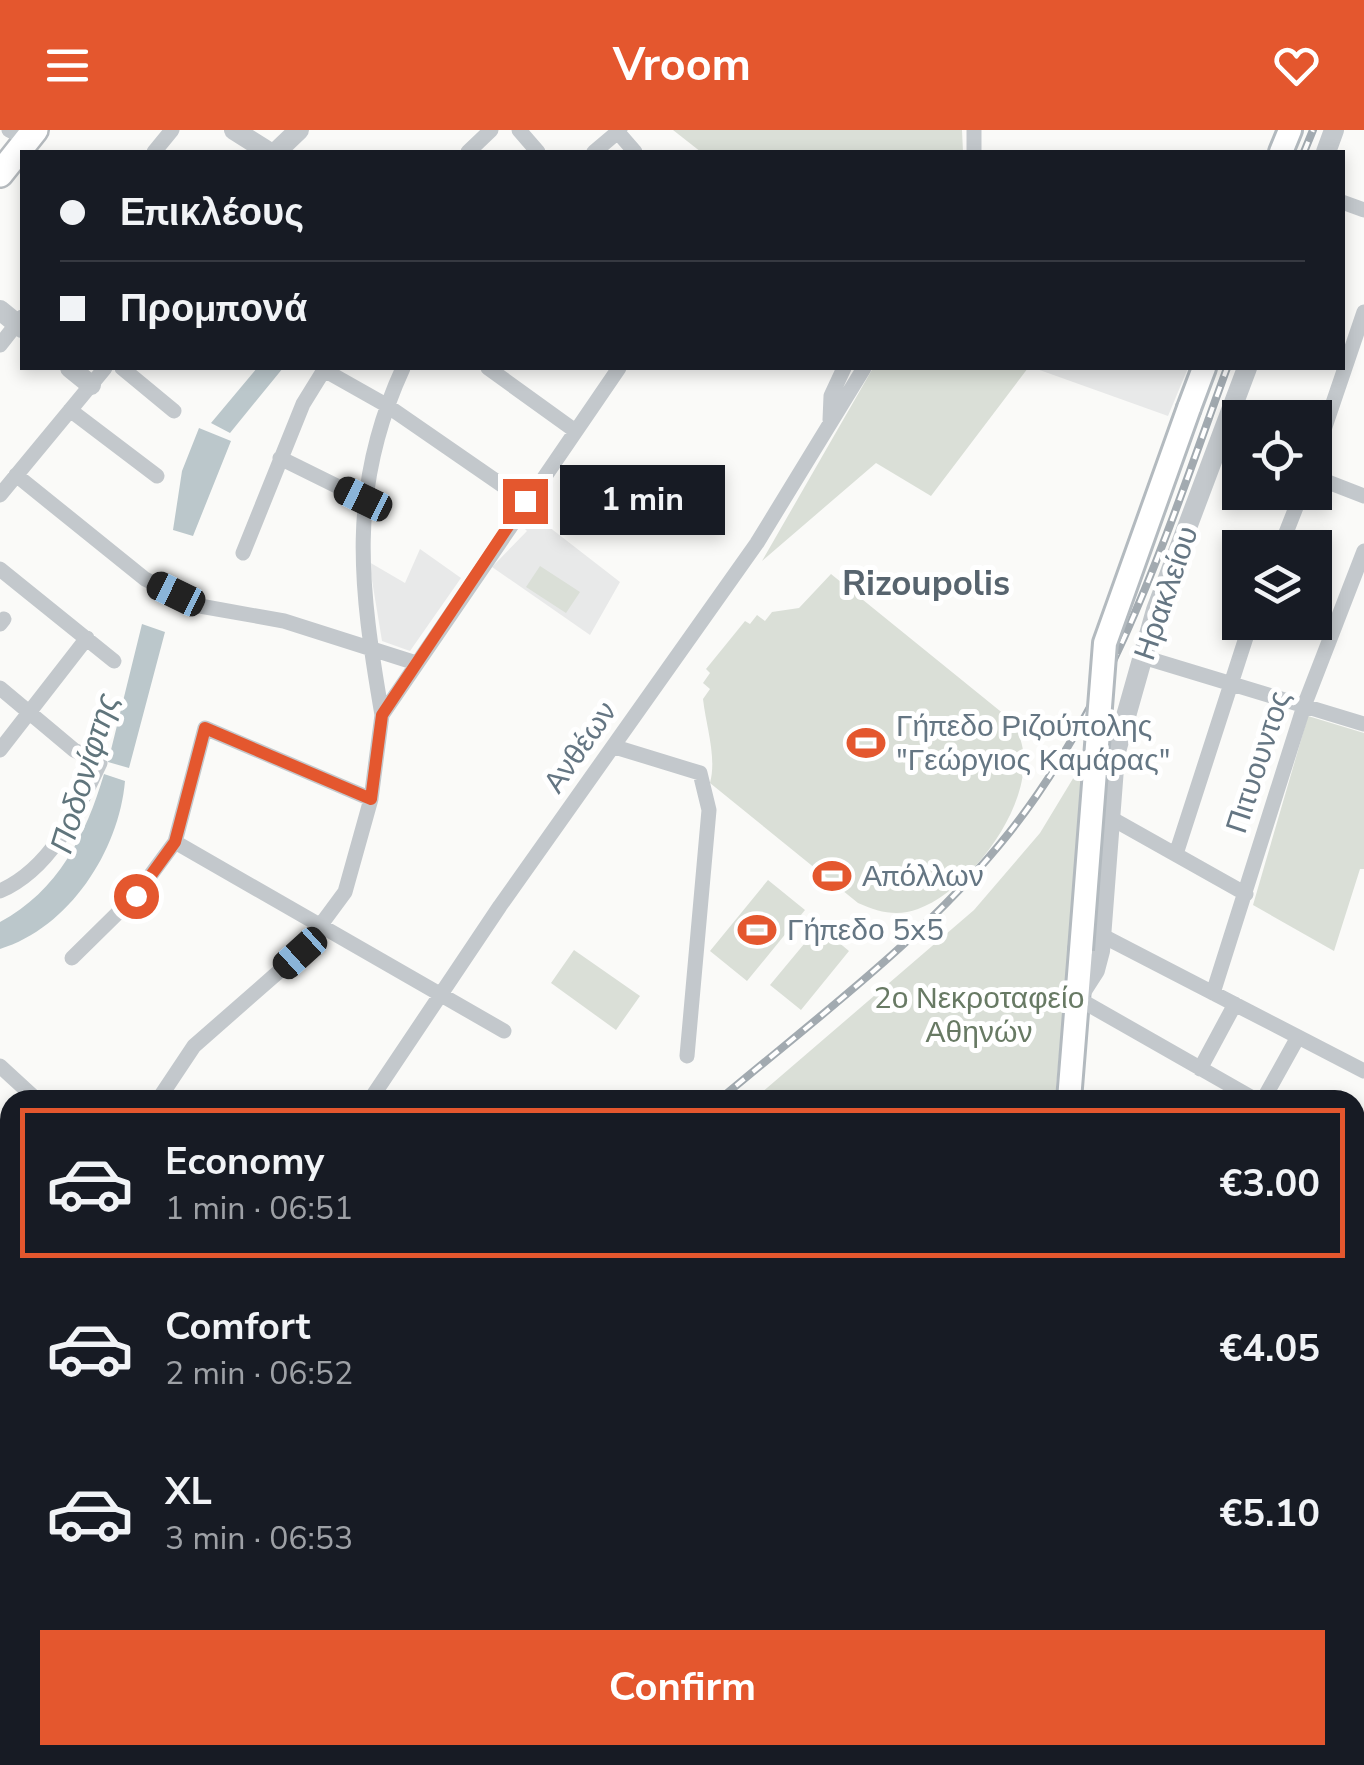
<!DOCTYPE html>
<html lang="en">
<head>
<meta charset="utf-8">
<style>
  :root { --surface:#171b24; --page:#242831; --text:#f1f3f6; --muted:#9ea1a6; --line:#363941; --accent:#e4572e }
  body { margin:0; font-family:"Nunito Sans",sans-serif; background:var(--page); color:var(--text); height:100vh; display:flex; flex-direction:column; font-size:38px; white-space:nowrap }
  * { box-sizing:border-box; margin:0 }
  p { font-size:32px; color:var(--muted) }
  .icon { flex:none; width:55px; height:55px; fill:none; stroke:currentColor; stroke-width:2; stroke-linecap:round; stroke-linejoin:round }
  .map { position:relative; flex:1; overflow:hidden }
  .sheet { position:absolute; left:0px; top:960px; width:1365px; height:675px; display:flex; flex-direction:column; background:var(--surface); border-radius:30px 30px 0 0; box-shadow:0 5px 15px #0003 }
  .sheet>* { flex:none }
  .hud { position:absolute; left:20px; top:20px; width:1325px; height:220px; border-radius:0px; box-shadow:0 5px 15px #0003; display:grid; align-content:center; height:220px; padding:0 40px; background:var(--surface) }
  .fabs { position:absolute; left:1222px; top:270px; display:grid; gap:20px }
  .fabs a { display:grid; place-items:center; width:110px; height:110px; border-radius:0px; background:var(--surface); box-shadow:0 5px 15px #0003; font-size:50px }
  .end { position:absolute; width:45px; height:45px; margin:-22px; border:12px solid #e4572e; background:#fff; box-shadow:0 0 0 5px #fff }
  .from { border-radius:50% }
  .bubble { position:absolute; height:70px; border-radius:0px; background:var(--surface); box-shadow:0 5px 15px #0003; font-size:32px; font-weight:700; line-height:70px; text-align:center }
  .car { position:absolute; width:30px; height:60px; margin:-30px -15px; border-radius:12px; box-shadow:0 0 8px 2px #0007; background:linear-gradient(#222 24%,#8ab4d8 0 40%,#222 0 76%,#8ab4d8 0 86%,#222 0) }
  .hud b { display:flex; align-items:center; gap:35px; height:95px; font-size:38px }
  .hud b+b { border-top:2px solid var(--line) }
  .hud i { width:25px; height:25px; background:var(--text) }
  ul { padding:18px 0 0; list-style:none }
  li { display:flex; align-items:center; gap:30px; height:150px; margin:0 20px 15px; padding:0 20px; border:5px solid transparent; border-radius:0px }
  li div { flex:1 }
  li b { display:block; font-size:38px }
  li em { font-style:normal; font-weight:700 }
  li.active { border-color:var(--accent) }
  li>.icon { width:90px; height:90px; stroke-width:1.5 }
  .primary-button { display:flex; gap:20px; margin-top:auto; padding:20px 40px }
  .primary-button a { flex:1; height:115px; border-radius:0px; background:var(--accent); color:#fff; font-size:40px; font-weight:700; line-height:115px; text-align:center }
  header { display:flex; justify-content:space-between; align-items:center; height:130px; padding:0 40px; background:var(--accent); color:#fff; font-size:45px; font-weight:700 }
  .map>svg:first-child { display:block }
  .built { fill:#e8e9e9 }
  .green { fill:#dadfd7 }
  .water { fill:#bbc7cb }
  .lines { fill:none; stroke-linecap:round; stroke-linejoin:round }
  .secondary-casing { stroke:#b3babf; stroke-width:28 }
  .primary-casing { stroke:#b5babe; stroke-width:30 }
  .minor { stroke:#c3c8cc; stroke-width:15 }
  .tertiary { stroke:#c3c8cc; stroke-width:20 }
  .secondary { stroke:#fff; stroke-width:22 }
  .primary { stroke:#fff; stroke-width:25 }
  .rail-casing { stroke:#a2aab0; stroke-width:8 }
  .rail { stroke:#fff; stroke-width:4; stroke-dasharray:11; stroke-linecap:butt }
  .secondary-bridge-casing { stroke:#b3babf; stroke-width:28; stroke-linecap:butt }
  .secondary-bridge { stroke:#fff; stroke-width:22 }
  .route { stroke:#e4572e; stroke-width:12 }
  .labels { text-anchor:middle; stroke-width:10; stroke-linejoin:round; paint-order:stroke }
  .street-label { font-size:30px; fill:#657683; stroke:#fff }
  .poi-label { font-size:30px; fill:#657683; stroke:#fff; text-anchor:start }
  .park-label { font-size:30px; fill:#687a64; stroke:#fff }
  .water-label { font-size:32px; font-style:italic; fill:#60757c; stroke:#fff }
  .quarter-label { font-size:35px; font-weight:bold; fill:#57646e; stroke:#fff }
</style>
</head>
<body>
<header><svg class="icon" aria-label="menu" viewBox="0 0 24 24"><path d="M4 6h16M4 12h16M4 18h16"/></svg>Vroom<svg class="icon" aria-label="heart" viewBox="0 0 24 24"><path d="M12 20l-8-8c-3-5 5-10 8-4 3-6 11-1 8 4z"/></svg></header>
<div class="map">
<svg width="1364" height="1635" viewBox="0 0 1364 1635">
  <rect width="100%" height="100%" fill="#fafaf8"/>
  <!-- built -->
  <path class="built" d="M 1034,238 L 1188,238 L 1168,286 Z
    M 531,383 L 620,452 L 590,505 L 492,437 L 527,401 L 522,396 Z
    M 420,419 L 461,448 L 410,521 L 382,511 L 369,432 L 405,453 Z"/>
  <!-- green -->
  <path class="green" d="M 673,0 L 962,0 L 963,22 L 701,22 Z
    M 873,238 L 1028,238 L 931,366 L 876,333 L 762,431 Z
    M 540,436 L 580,462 L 566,483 L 526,457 Z
    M 831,444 L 1005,585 C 1062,640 977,758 918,779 C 897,787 878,782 858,773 L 710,653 C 717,627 706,596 703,569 L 710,559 L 703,553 L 710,543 L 706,539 L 745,491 L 750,494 L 757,485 L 765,491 L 772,482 L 799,478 Z
    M 1308,586 L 1364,603 L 1364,739 L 1360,739 L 1334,821 L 1253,775 Z
    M 1086,627 L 1055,970 L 753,970 L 974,780 L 1040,703 Z
    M 768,750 L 805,780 L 747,851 L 710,821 Z
    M 819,796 L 849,821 L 801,880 L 770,855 Z
    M 574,820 L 640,866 L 616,900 L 551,853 Z
    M 570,1625 L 728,1625 L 741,1632 L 591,1635 Z"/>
  <!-- water -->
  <path class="water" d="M 257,238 L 283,238 L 230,303 L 211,293 Z
    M 199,298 L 231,311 L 193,406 L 173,400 L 182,341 Z
    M 142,494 L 165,502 L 129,638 L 108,632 Z
    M 104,644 L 125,651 C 119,721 69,798 0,819 L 0,792 C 58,761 86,705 104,644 Z"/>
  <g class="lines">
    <!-- secondary casing -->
    <g class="secondary-casing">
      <path id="secondary" d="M 1281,22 L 1290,0
        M 1189,278 L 1204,238
        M 1069,970 L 1081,820
        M 759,1635 L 765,1625"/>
    </g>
    <!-- primary casing -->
    <g class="primary-casing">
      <path id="primary" d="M 0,44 L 35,0"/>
    </g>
    <!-- minor -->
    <path class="minor" d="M 9,0 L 28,9
      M 519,0 L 538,22
      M 616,0 L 635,22
      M 154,22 L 172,0
      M 468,22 L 491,0
      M 594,22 L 620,0
      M 974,22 L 974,0
      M 1342,72 L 1364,80
      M 0,215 L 22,187
      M 122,238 L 174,281
      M 488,238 L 574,300
      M 70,280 L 157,346
      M 830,290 L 831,266 L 844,238
      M 1219,314 L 1240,321
      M 1315,326 L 1364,182
      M 280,328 L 363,369
      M 16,345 L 145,449 L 200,476 L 284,491 L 416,533
      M 1315,347 L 1364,366
      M 0,365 L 105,238
      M 1280,418 L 1302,362
      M 243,423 L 303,274 L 324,240 L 386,275 L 525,371
      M 0,439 L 114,531
      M 0,494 L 4,489
      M 1143,527 L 1364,594
      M 0,558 L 74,620 L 100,633 C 77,681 52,738 0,761
      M 382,585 C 360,457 347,360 403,238
      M 615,617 L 700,643 L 709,680 L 687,926
      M 0,620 L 87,508
      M 1109,687 L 1246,764
      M 175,712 L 504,901
      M 1176,724 L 1251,492
      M 1101,805 L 1364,941
      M 72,828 L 136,765 L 175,712 L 205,598 L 371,669
      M 1213,863 L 1304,576 L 1364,421
      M 1077,868 L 1256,970
      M 0,936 L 37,970
      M 1200,939 L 1235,874
      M 158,970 L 194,916 L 300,823 L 345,762 L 371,669 L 382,585 L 619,238
      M 370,970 L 500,776 L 757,413 L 864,238
      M 1263,970 L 1298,907
      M 1355,1025 L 1364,1030
      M 0,1052 L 10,1056
      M 1355,1128 L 1364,1112
      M 1355,1210 L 1364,1215
      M 0,1290 L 10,1295
      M 0,1417 L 10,1420
      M 1355,1462 L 1364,1446
      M 0,1492 L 10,1479
      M 1355,1539 L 1364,1544
      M 464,1625 L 479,1635
      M 737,1625 L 760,1635
      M 1092,1625 L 1110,1635
      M 1297,1625 L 1314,1635
      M 172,1635 L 176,1625
      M 296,1635 L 302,1625
      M 435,1635 L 443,1625
      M 890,1635 L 895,1625
      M 983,1635 L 988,1625
      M 1074,1635 L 1079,1625
      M 1165,1635 L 1170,1625
      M 1256,1635 L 1262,1625"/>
    <!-- tertiary -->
    <path class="tertiary" d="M 234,0 L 269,22
      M 276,22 L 299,0
      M 1326,22 L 1334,0
      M 0,180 L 22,198
      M 70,238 L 91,255
      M 1077,868 L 1095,840 L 1100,821 L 1115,625 L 1156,480 L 1247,238
      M 1355,1289 L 1364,1295
      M 1355,1306 L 1364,1311
      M 135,1625 L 153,1635
      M 25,1635 L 50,1625
      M 62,1635 L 95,1635"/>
    <!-- secondary -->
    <use href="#secondary" class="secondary"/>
    <!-- primary -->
    <use href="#primary" class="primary"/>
    <!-- rail casing -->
    <g class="rail-casing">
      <path id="rail" d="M 1304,22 L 1313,0
        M 719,970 C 820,885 927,806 1009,703 C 1116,568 1169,397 1227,238
        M 0,1557 L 10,1548"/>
    </g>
    <!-- rail -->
    <use href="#rail" class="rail"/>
    <!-- secondary-bridge casing -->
    <g class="secondary-bridge-casing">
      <path id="secondary-bridge" d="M 1081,820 L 1105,513 L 1189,278"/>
    </g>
    <!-- secondary-bridge -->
    <use href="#secondary-bridge" class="secondary-bridge"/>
  </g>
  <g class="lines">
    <!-- route -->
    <path class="route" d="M 136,766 L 175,712 L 205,598 L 371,669 L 382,585 L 525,371"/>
  </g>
  <!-- icons -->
  <defs>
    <g id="stadium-bare" transform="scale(3)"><path d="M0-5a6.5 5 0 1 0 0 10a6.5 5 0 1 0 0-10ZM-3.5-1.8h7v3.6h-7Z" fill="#e4572e" stroke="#fff" stroke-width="2.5" paint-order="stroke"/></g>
  </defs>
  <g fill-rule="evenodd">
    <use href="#stadium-bare" x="866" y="613"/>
    <use href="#stadium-bare" x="832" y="746"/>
    <use href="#stadium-bare" x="757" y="800"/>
  </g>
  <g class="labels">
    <!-- street labels -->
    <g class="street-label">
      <text transform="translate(1166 463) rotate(-71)" y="10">Ηρακλείου</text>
      <text transform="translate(580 617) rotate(-55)" y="10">Ανθέων</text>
      <text transform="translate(1258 632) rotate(-72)" y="10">Πιτυουντος</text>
    </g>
    <!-- poi labels -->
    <g class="poi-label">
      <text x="896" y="606">Γήπεδο Ριζούπολης<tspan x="896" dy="34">"Γεώργιος Καμάρας"</tspan></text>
      <text x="862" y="756">Απόλλων</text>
      <text x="787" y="810">Γήπεδο 5x5</text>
    </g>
    <!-- park labels -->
    <g class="park-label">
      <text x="979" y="878">2ο Νεκροταφείο<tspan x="979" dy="34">Αθηνών</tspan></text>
    </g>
    <!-- water labels -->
    <g class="water-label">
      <text transform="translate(84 643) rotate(-73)" y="11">Ποδονίφτης</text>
    </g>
    <!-- quarter labels -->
    <g class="quarter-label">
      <text x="926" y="465">Rizoupolis</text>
    </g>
  </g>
</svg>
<div class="fabs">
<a><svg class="icon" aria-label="locate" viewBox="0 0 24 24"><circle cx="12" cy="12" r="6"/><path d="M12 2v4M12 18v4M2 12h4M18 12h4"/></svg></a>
<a><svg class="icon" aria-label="layers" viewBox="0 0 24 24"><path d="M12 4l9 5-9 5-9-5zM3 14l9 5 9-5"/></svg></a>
</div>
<i class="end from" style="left:136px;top:766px"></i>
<i class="end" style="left:525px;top:371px"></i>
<div class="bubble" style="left:560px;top:335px;width:165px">1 min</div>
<i class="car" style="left:363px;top:369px;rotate:296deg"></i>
<i class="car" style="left:176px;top:464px;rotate:296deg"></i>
<i class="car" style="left:300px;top:823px;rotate:228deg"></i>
<div class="hud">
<b><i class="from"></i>Επικλέους</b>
<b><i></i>Προμπονά</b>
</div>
<section class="sheet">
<ul>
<li class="active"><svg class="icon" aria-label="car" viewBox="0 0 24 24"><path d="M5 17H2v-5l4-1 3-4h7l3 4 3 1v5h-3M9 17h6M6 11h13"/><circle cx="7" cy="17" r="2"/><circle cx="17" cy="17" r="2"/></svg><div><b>Economy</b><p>1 min · 06:51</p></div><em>€3.00</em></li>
<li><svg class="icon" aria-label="car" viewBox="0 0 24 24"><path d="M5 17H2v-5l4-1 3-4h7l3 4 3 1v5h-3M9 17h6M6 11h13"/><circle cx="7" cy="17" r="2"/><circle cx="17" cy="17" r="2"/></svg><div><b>Comfort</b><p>2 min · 06:52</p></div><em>€4.05</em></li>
<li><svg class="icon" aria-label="car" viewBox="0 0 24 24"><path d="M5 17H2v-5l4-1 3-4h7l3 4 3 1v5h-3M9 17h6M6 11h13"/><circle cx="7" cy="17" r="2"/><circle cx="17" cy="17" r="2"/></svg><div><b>XL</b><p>3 min · 06:53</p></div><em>€5.10</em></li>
</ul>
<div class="primary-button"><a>Confirm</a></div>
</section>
</div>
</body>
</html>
